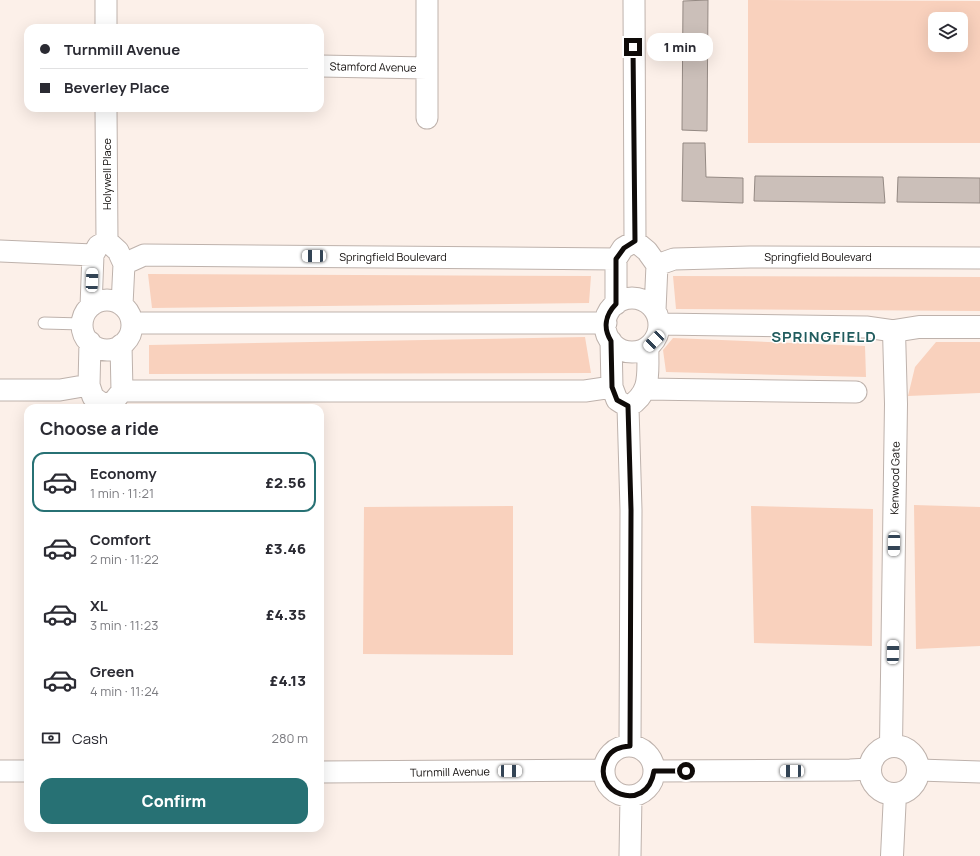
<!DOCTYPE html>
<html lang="en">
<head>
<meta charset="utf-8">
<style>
  :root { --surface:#fff; --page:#f7f7f7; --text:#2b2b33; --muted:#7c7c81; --line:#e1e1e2; --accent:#277174 }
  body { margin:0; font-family:Manrope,sans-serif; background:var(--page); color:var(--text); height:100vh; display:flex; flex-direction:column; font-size:15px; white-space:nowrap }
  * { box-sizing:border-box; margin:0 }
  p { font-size:13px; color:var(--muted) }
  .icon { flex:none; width:22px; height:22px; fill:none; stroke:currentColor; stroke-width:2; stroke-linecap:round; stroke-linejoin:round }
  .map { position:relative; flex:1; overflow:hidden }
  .sheet { position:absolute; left:24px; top:404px; width:300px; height:428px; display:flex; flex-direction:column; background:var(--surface); border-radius:12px; box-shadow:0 4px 16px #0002 }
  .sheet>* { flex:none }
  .guide { position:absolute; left:24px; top:24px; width:300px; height:88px; border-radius:12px; box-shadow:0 4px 16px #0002; display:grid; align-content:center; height:88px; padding:0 16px; background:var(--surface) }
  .fabs { position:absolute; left:928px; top:12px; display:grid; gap:8px }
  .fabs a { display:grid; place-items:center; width:40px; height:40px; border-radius:8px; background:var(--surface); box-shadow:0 4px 16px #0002; font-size:20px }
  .end { position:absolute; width:18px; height:18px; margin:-9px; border:5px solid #0f0b09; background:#fff; box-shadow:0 0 0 2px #fff }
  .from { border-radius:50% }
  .bubble { position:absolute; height:28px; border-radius:12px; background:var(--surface); box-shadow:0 4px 16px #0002; font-size:13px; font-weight:800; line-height:28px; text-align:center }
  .car { position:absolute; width:12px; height:24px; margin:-12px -6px; border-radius:5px; box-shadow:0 0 3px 1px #0007; background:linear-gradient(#fff 24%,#345 0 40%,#fff 0 76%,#345 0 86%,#fff 0) }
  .guide b { display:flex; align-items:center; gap:14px; height:38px; font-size:15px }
  .guide b+b { border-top:1px solid var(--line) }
  .guide i { width:10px; height:10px; background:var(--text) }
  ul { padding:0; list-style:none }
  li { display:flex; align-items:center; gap:12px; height:60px; margin:0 8px 6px; padding:0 8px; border:2px solid transparent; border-radius:12px }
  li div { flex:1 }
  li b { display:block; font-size:15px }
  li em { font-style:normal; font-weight:800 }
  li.on { border-color:var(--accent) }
  li>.icon { width:36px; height:36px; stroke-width:1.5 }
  h2 { padding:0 16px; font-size:18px; line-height:48px }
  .pay { display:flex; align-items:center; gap:10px; height:44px; padding:0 16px; font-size:15px }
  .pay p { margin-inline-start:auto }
  .action { display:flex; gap:8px; margin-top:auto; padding:8px 16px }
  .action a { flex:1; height:46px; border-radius:12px; background:var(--accent); color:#fff; font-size:16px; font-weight:800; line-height:46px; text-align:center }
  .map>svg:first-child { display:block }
  .green { fill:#f9d1bd; fill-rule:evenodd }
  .building { fill:#cbbfb9; stroke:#948983 }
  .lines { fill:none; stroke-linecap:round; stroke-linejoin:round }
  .service-casing { stroke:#beb2ac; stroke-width:13 }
  .minor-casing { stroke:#beb2ac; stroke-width:23 }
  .tertiary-casing { stroke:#beb2ac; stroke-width:24 }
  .service { stroke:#fff; stroke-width:11 }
  .minor { stroke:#fff; stroke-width:21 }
  .tertiary { stroke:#fff; stroke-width:22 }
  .route { stroke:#0f0b09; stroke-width:5 }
  .labels { text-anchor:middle; stroke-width:3; stroke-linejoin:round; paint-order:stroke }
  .street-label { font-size:11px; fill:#0f0b09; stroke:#fff }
  .district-label { font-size:15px; font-weight:bold; letter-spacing:1px; fill:#215c5e; stroke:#fff }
</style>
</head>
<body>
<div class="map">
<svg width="980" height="856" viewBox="0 0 980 856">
  <rect width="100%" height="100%" fill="#fcf0e9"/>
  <!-- green -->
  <path class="green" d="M 748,0 L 980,1 L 980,143 L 748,143 ZM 935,19 L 961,19 L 961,45 L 935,45 Z
    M 148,274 L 591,276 L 589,303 L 152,308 Z
    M 673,276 L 980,277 L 980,311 L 676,309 Z
    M 585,337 L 591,373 L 149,374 L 149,345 Z
    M 673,338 L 865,346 L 866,377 L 666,372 L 663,350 Z
    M 936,342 L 980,342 L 980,393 L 908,396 L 915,367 Z
    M 914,505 L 980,507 L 980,646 L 916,649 Z
    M 513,506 L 513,655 L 363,654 L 364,507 Z
    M 751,506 L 873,509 L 872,646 L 754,643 Z"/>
  <!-- building -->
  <path class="building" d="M 708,0 L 707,131 L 682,130 L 683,1 Z
    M 683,143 L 705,143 L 706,177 L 743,178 L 743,203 L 682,201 Z
    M 755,176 L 883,177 L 885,203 L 754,201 Z
    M 898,177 L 980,178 L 980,203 L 897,202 Z"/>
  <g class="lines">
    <!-- service casing -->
    <g class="service-casing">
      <path id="service" d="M 44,323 L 82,324"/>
    </g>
    <!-- minor casing -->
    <g class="minor-casing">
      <path id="minor" d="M 106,0 L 106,28
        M 634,0 L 635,241
        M 320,66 L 427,68
        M 106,108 L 107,241
        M 427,118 L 427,0
        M 0,251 L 93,255
        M 124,264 L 144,255 L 616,259
        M 657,265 L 674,259 L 750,257 L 980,258
        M605 325a27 27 0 1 1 54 0a27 27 0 1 1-54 0Z
        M82 325a25 25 0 1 1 50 0a25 25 0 1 1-50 0Z
        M 616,304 L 616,259 L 623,248 L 635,241 L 647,251 L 657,265 L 655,310
        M 91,306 L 93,255 L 98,246 L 107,241 L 118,251 L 124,264 L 122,305
        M 132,323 L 606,323
        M 659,324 L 866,327 L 894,331
        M 611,341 L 612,387 L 617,400 L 628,407 C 653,392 647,372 648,347
        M 90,342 L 89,385 L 93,397 L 104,405 L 114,401 L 122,391 L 121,345
        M 646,389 L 856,392
        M 0,390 L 60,390 L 89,385
        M 122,391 L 585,391 L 612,387
        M 628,407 L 631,510 L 630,746
        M604 771a25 25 0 1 1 50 0a25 25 0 1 1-50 0Z
        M 919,770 L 980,772
        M 0,771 L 28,771
        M 654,771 L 850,770 L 870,769
        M 320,772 L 603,770
        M 630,856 L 631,796"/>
    </g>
    <!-- tertiary casing -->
    <g class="tertiary-casing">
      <path id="tertiary" d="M 891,745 L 896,404 L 894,331 L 919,327 L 980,327
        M870 770a24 24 0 1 1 48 0a24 24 0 1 1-48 0Z
        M 892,856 L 895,794"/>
    </g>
    <!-- service -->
    <use href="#service" class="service"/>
    <!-- minor -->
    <use href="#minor" class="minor"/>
    <!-- tertiary -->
    <use href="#tertiary" class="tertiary"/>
  </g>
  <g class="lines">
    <!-- route -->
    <path class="route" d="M 633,47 L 635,241 L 624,248 L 616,259 L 616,304 C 605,315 603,328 611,341 L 612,387 L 617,400 L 628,406 L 631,510 L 630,746 C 620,747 612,749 607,758 C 588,792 647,816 654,771 L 686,771"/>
  </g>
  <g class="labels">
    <!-- street labels -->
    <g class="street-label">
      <text transform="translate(373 67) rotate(1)" y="4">Stamford Avenue</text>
      <text transform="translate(107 174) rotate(-90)" y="4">Holywell Place</text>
      <text x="393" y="261">Springfield Boulevard</text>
      <text x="818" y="261">Springfield Boulevard</text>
      <text transform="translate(895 478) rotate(-89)" y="4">Kenwood Gate</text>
      <text transform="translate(450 772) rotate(-1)" y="4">Turnmill Avenue</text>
    </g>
    <!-- district labels -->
    <g class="district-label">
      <text x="824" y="342">SPRINGFIELD</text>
    </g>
  </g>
</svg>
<div class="fabs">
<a><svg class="icon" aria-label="layers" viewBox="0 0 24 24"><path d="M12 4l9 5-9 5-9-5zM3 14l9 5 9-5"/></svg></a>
</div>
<i class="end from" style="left:686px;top:771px"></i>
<i class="end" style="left:633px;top:47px"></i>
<div class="bubble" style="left:647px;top:33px;width:66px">1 min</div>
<i class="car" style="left:314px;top:256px;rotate:270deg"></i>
<i class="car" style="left:92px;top:280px;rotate:2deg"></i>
<i class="car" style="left:654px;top:341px;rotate:225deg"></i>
<i class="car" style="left:894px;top:544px;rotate:181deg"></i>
<i class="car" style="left:893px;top:652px;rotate:1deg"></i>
<i class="car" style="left:510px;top:771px;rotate:90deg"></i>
<i class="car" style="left:792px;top:771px;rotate:270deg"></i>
<div class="guide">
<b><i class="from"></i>Turnmill Avenue</b>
<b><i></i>Beverley Place</b>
</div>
<section class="sheet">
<h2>Choose a ride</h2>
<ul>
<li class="on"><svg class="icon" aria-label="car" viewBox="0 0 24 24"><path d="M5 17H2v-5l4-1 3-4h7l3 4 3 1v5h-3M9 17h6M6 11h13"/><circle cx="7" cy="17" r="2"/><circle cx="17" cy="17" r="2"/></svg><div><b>Economy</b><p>1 min · 11:21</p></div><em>£2.56</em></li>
<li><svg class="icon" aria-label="car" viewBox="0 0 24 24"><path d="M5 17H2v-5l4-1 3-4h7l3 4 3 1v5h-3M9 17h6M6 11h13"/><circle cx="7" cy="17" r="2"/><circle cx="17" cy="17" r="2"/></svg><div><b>Comfort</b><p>2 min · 11:22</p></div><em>£3.46</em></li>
<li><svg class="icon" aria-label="car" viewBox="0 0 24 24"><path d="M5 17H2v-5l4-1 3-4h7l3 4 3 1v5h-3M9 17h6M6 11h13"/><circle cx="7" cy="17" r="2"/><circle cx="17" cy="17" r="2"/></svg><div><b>XL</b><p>3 min · 11:23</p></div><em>£4.35</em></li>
<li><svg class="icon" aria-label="car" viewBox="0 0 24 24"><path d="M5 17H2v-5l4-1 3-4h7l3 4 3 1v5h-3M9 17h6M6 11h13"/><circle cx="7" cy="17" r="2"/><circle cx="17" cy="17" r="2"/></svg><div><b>Green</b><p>4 min · 11:24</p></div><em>£4.13</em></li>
</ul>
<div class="pay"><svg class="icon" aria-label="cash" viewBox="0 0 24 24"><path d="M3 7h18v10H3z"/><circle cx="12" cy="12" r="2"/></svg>Cash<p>280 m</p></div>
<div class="action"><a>Confirm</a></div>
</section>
</div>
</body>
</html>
